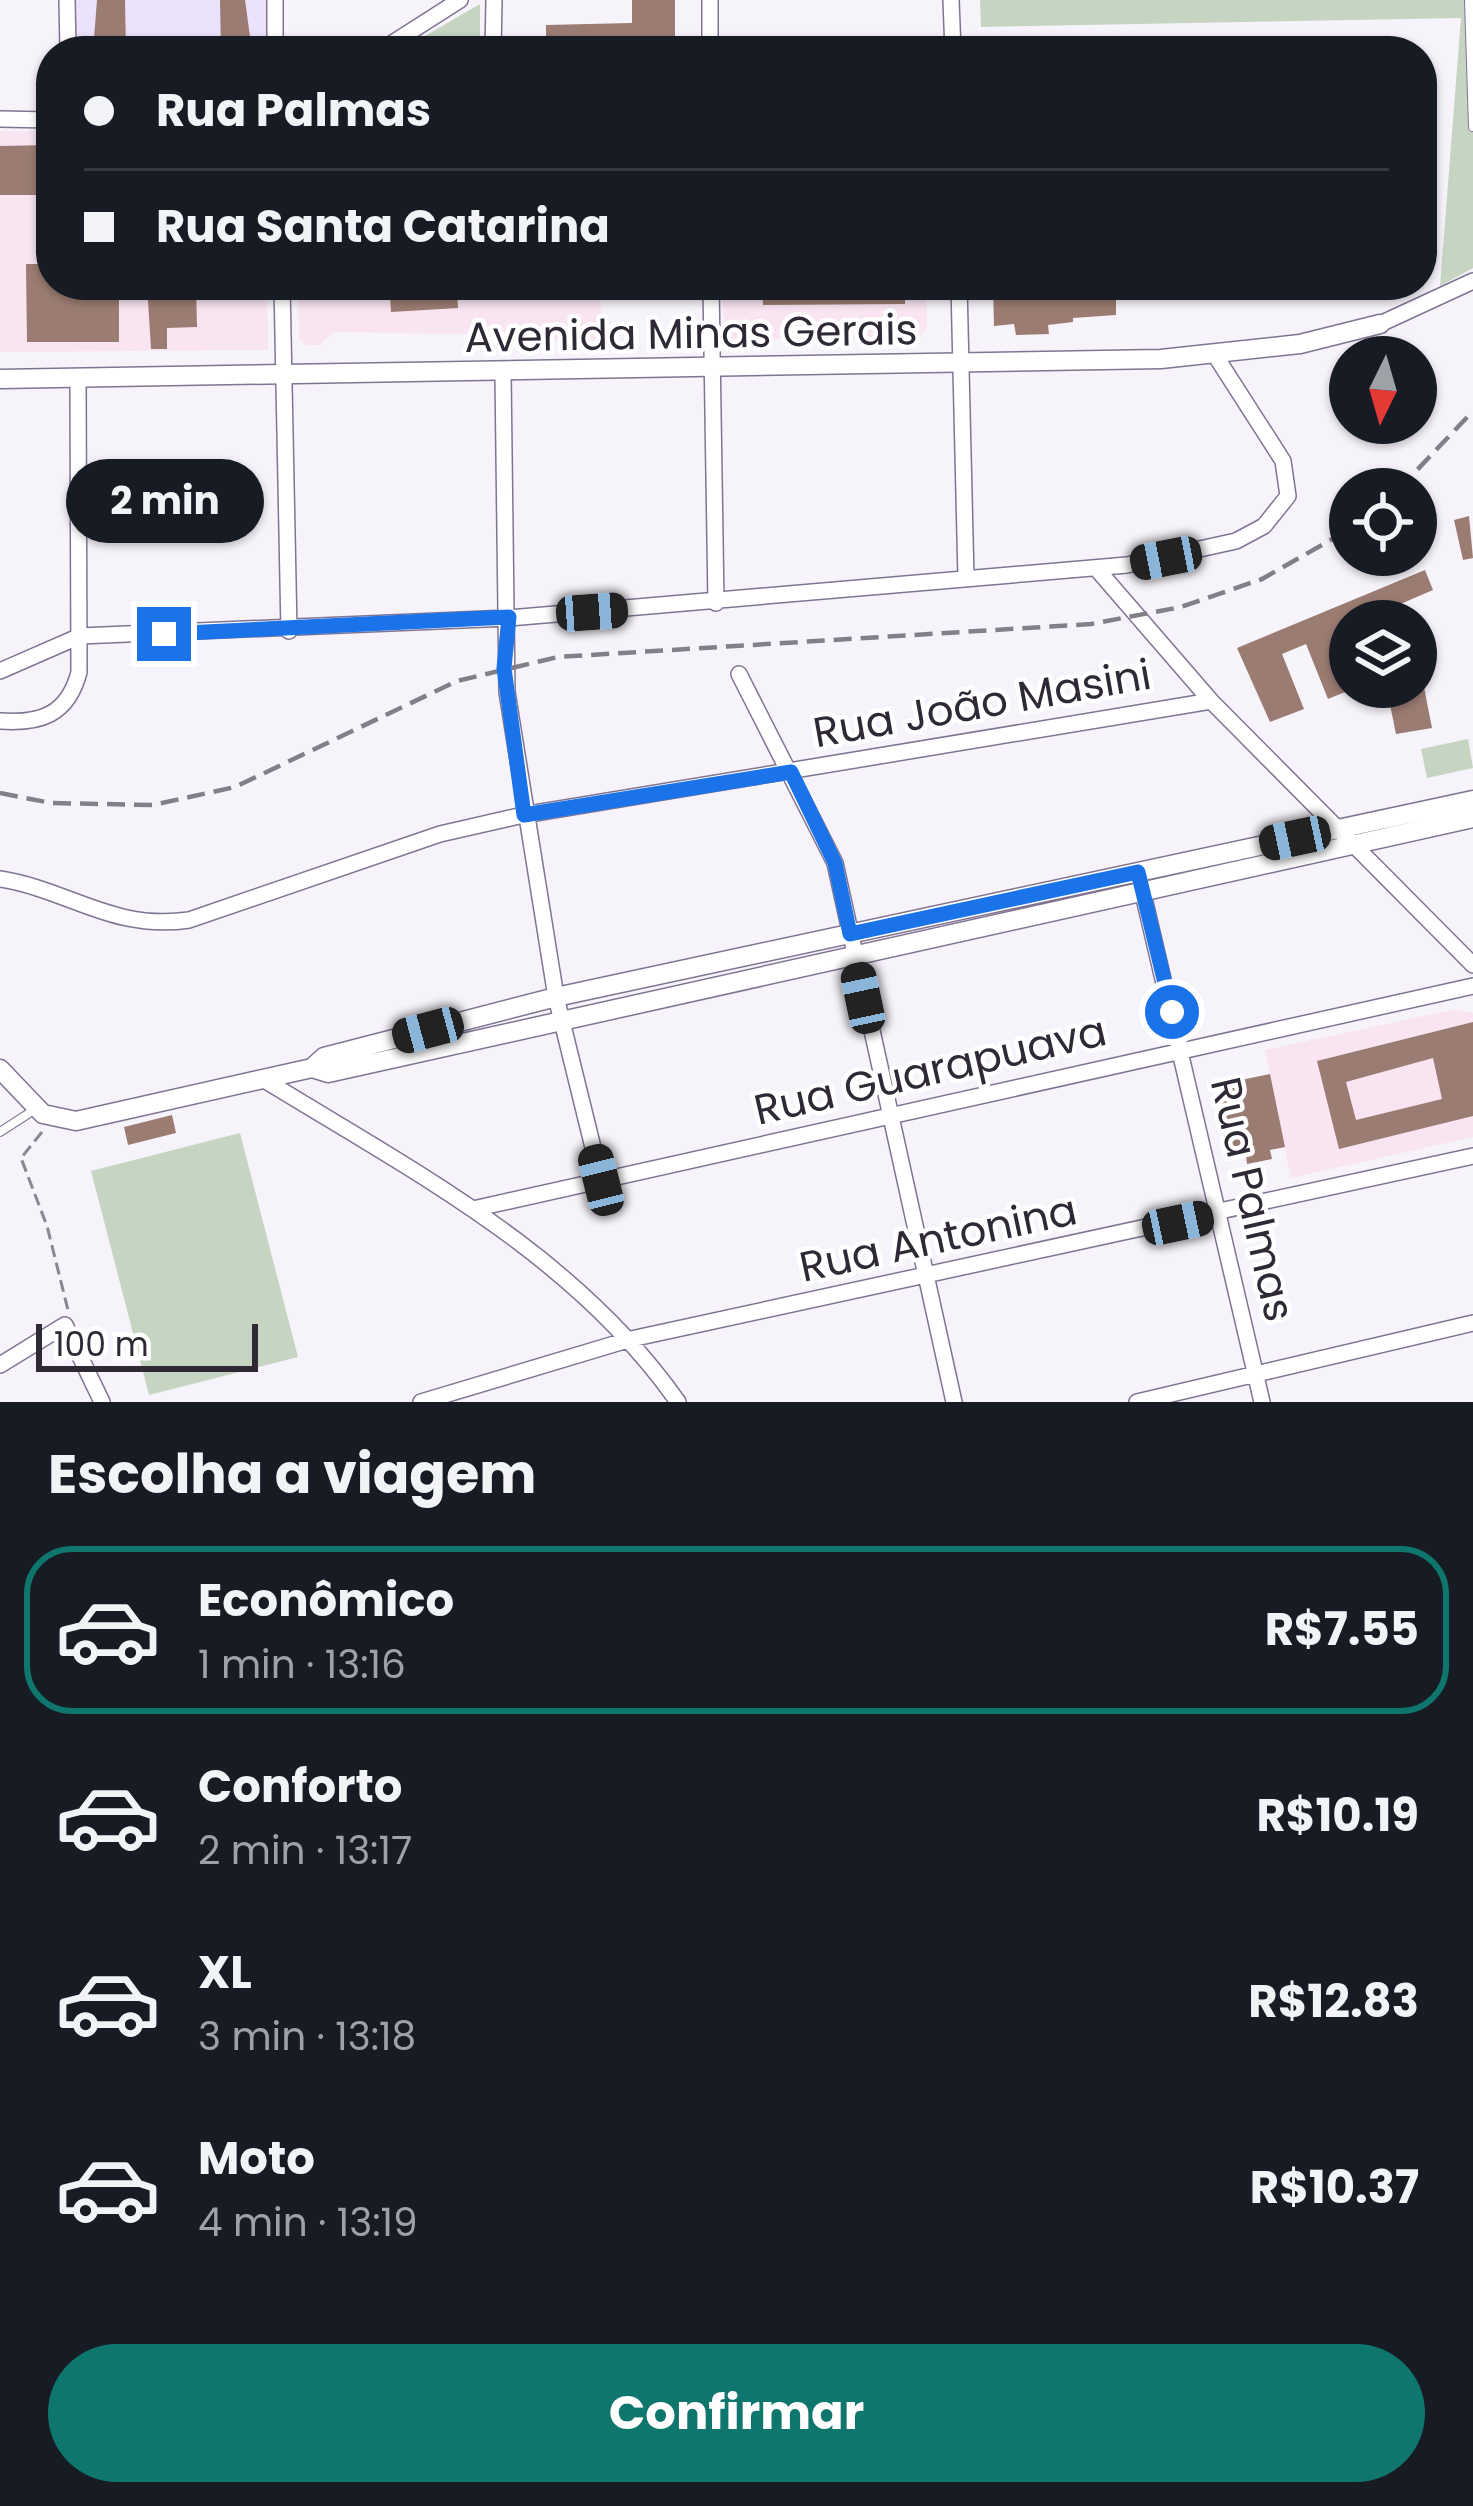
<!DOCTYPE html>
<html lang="pt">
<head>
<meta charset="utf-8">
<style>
  :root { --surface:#171b24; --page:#242831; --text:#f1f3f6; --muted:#9ea1a6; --line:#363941; --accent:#0f766e }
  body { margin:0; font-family:Poppins,sans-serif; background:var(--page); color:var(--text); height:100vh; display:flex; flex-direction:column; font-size:45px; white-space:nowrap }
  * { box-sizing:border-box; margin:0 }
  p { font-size:39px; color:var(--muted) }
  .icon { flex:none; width:66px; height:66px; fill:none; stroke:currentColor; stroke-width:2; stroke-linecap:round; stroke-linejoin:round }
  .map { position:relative; height:1402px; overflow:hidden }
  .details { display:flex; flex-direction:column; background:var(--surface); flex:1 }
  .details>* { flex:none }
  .banner { position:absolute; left:36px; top:36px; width:1401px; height:264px; border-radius:48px; box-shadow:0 3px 9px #0004; display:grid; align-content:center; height:264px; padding:0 48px; background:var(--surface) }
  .needle { width:78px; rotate:185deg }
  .controls { position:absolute; left:1329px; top:336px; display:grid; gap:24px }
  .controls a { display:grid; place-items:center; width:108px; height:108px; border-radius:50%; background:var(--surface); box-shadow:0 3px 9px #0004; font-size:60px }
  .scale { position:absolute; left:36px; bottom:30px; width:222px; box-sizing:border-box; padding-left:12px; border:6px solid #2f2936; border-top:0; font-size:33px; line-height:42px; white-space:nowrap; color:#2f2936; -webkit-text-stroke:9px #fff; paint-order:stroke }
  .end { position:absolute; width:54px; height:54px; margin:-27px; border:15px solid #1a73e8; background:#fff; box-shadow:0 0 0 6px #fff }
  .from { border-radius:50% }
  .bubble { position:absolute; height:84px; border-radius:42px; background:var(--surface); box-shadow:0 3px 9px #0004; font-size:39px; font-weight:700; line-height:84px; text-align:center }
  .car { position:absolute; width:36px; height:72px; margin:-36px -18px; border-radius:15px; box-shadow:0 0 9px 3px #0007; background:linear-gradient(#222 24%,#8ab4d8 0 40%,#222 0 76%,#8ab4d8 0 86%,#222 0) }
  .banner b { display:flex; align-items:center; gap:42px; height:114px; font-size:45px }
  .banner b+b { border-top:3px solid var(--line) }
  .banner i { width:30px; height:30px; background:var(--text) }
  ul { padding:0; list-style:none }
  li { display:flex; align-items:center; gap:36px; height:168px; margin:0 24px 18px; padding:0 24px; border:6px solid transparent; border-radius:48px }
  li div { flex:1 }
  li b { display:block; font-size:45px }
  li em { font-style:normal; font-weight:700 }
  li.current { border-color:var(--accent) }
  li>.icon { width:108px; height:108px; stroke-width:1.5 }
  h2 { padding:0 48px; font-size:54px; line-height:144px }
  .button { display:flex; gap:24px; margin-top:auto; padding:24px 48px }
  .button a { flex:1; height:138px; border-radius:72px; background:var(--accent); color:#fff; font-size:48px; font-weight:700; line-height:138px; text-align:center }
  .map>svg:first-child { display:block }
  .built { fill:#ede2fb }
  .education { fill:#f9e4f2 }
  .green { fill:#c5d5c1 }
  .building { fill:#9b7c72; fill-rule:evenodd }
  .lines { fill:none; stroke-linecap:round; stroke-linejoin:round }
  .service-casing { stroke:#817493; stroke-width:10 }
  .minor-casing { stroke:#817493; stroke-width:18 }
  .tertiary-casing { stroke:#817493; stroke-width:21 }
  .path { stroke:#8b8791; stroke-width:3; stroke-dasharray:12 6; stroke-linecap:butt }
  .service { stroke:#fff; stroke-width:8 }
  .minor { stroke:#fff; stroke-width:15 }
  .tertiary { stroke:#fff; stroke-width:18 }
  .rail { stroke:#837f89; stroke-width:4.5; stroke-dasharray:18 9; stroke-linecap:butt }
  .route { stroke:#1a73e8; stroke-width:15 }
  .labels { text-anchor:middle; stroke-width:9; stroke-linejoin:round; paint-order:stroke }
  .street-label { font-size:42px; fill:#2f2936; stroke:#fff }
</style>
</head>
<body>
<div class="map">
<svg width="1473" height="1402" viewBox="0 0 1473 1402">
  <rect width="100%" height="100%" fill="#f6f3fa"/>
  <!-- built -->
  <path class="built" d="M 68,0 L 272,0 L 273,51 L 69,51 Z"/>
  <!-- education -->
  <path class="education" d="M 0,131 L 51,131 L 51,285 L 267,285 L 268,350 L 0,352 Z
    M 298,285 L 600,285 L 601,339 L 505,343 L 480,328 L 475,334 L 333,332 L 320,345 L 305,345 L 299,338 Z
    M 721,285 L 926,285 L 927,327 L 918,339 L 726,339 Z
    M 1452,1010 L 1473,1013 L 1473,1137 L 1291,1178 L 1265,1050 Z"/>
  <!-- green -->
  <path class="green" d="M 980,0 L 1473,0 L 1473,268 L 1440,286 L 1461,18 L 981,27 Z
    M 480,4 L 480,51 L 399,51 Z
    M 1468,739 L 1473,768 L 1427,778 L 1421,749 Z
    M 240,1133 L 298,1357 L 149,1395 L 91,1171 Z"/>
  <!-- building -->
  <path class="building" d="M 97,0 L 125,0 L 126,51 L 93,51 Z
    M 220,0 L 245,0 L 252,51 L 221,51 Z
    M 632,0 L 675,0 L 675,51 L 546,51 L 546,25 L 632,23 Z
    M 51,145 L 51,195 L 0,195 L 0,146 Z
    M 26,264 L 51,264 L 51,285 L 119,285 L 119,342 L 27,342 Z
    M 147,285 L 196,285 L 197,327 L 167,328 L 167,349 L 151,349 Z
    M 762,285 L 905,285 L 905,304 L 763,305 Z
    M 993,285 L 1116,285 L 1116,315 L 1073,318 L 1073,322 L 1048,325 L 1049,334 L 1016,335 L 1014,324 L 994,326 Z
    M 457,291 L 458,308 L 391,312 L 390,295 Z
    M 1469,516 L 1473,558 L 1463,560 L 1454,520 Z
    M 1425,570 L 1433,590 L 1340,630 L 1350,656 L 1350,690 L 1328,699 L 1306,644 L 1282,654 L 1304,709 L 1270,722 L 1237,648 Z
    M 1424,687 L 1432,728 L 1396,734 L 1388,695 Z
    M 1473,1022 L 1473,1116 L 1339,1149 L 1317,1061 ZM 1433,1058 L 1442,1099 L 1356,1120 L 1346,1082 Z
    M 1270,1074 L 1285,1147 L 1270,1150 L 1272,1159 L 1247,1164 L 1246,1155 L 1232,1158 L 1217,1085 Z
    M 172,1115 L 176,1133 L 128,1145 L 124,1127 Z"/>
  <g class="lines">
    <!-- service casing -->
    <g class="service-casing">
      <path id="service" d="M 1469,0 L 1473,127
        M 0,1132 L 34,1110"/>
    </g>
    <!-- minor casing -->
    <g class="minor-casing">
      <path id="minor" d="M 67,0 L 68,51
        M 710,0 L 710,51
        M 951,0 L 953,51
        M 275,51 L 275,0
        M 380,51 L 460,0
        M 493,51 L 494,0
        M 0,119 L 51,120
        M 282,285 L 289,631
        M 711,285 L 716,603
        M 959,285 L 966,579
        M 1380,324 L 1473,281
        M 503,373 L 507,692 L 556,997 L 601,1180
        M 1096,568 L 1211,701 L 1473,965
        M 0,671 L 80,636 L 509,618 L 1127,565 L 1236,541 L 1264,526 L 1288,496 L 1283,461 L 1215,355
        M 739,674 L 835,863 L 954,1402
        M 0,721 C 40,724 68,715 79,672 L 78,379
        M 0,879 C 70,890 112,931 189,920 L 440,834 L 523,815 L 1211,701
        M 1140,881 L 1262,1402
        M 263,1079 C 414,1172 574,1254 678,1402
        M 473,1209 L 1473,986
        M 0,1365 L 65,1325 L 102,1402
        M 421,1402 L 631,1339 L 1473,1156
        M 1137,1402 L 1473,1323"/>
    </g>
    <!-- tertiary casing -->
    <g class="tertiary-casing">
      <path id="tertiary" d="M 0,379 L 1161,359 L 1300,344 L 1380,324
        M 312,1068 L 324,1057 L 556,997 L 1473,800
        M 0,1069 L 43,1114 L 76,1121 L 312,1068 L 328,1073 L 1473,818"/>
    </g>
    <!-- path -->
    <path class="path" d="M 42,1132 L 21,1158 L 47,1226 L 68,1310"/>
    <!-- service -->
    <use href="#service" class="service"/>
    <!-- minor -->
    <use href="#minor" class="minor"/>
    <!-- tertiary -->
    <use href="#tertiary" class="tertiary"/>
    <!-- rail -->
    <path class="rail" d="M 1399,489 L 1473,411
      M 0,793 L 51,803 L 153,805 L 235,787 L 457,681 L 558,657 L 1091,624 L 1181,607 L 1262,579 L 1350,529"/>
  </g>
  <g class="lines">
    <!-- route -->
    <path class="route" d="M 164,634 L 509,617 L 504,668 L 524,815 L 791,772 L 835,863 L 850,934 L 1138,872 L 1172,1012"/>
  </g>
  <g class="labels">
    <!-- street labels -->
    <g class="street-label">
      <text transform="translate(691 333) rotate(-1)" y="15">Avenida Minas Gerais</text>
      <text transform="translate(982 703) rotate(-10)" y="15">Rua João Masini</text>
      <text transform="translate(930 1070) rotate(-13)" y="15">Rua Guarapuava</text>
      <text transform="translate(1253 1199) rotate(77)" y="15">Rua Palmas</text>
      <text transform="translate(938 1238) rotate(-12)" y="15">Rua Antonina</text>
    </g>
  </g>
</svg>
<div class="controls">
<a><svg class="needle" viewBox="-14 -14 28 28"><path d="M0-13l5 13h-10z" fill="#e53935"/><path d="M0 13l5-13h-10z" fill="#9ea1a6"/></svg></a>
<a><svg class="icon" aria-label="locate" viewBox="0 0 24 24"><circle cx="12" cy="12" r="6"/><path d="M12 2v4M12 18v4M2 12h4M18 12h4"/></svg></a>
<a><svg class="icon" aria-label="layers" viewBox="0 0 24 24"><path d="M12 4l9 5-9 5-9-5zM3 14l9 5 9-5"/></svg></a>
</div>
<div class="scale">100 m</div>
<i class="end from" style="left:1172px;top:1012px"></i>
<i class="end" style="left:164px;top:634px"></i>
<div class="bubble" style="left:66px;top:459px;width:198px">2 min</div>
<i class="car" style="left:1166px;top:558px;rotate:259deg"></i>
<i class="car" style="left:592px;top:612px;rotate:86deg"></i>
<i class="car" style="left:1295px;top:838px;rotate:258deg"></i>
<i class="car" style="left:863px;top:998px;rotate:348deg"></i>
<i class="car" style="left:428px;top:1030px;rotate:255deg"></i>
<i class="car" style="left:601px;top:1180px;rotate:346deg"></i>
<i class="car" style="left:1178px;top:1223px;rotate:78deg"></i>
<div class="banner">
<b><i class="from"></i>Rua Palmas</b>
<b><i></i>Rua Santa Catarina</b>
</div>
</div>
<section class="details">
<h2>Escolha a viagem</h2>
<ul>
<li class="current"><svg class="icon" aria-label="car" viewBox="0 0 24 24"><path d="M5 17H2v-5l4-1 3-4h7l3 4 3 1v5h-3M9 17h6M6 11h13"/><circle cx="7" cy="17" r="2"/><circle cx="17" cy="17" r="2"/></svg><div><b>Econômico</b><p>1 min · 13:16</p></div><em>R$7.55</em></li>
<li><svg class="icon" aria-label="car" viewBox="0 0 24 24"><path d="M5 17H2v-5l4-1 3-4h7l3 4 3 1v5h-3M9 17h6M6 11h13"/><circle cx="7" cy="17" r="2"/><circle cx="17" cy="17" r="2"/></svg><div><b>Conforto</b><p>2 min · 13:17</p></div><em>R$10.19</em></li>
<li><svg class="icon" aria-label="car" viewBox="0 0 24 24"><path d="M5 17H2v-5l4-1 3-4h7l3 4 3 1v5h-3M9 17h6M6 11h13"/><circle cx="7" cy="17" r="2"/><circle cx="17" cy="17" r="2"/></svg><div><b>XL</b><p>3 min · 13:18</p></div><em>R$12.83</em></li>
<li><svg class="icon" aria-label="car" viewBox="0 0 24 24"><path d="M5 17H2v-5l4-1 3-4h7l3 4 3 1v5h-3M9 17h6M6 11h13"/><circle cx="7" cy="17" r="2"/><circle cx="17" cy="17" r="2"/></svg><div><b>Moto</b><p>4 min · 13:19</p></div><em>R$10.37</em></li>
</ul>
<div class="button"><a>Confirmar</a></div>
</section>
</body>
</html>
